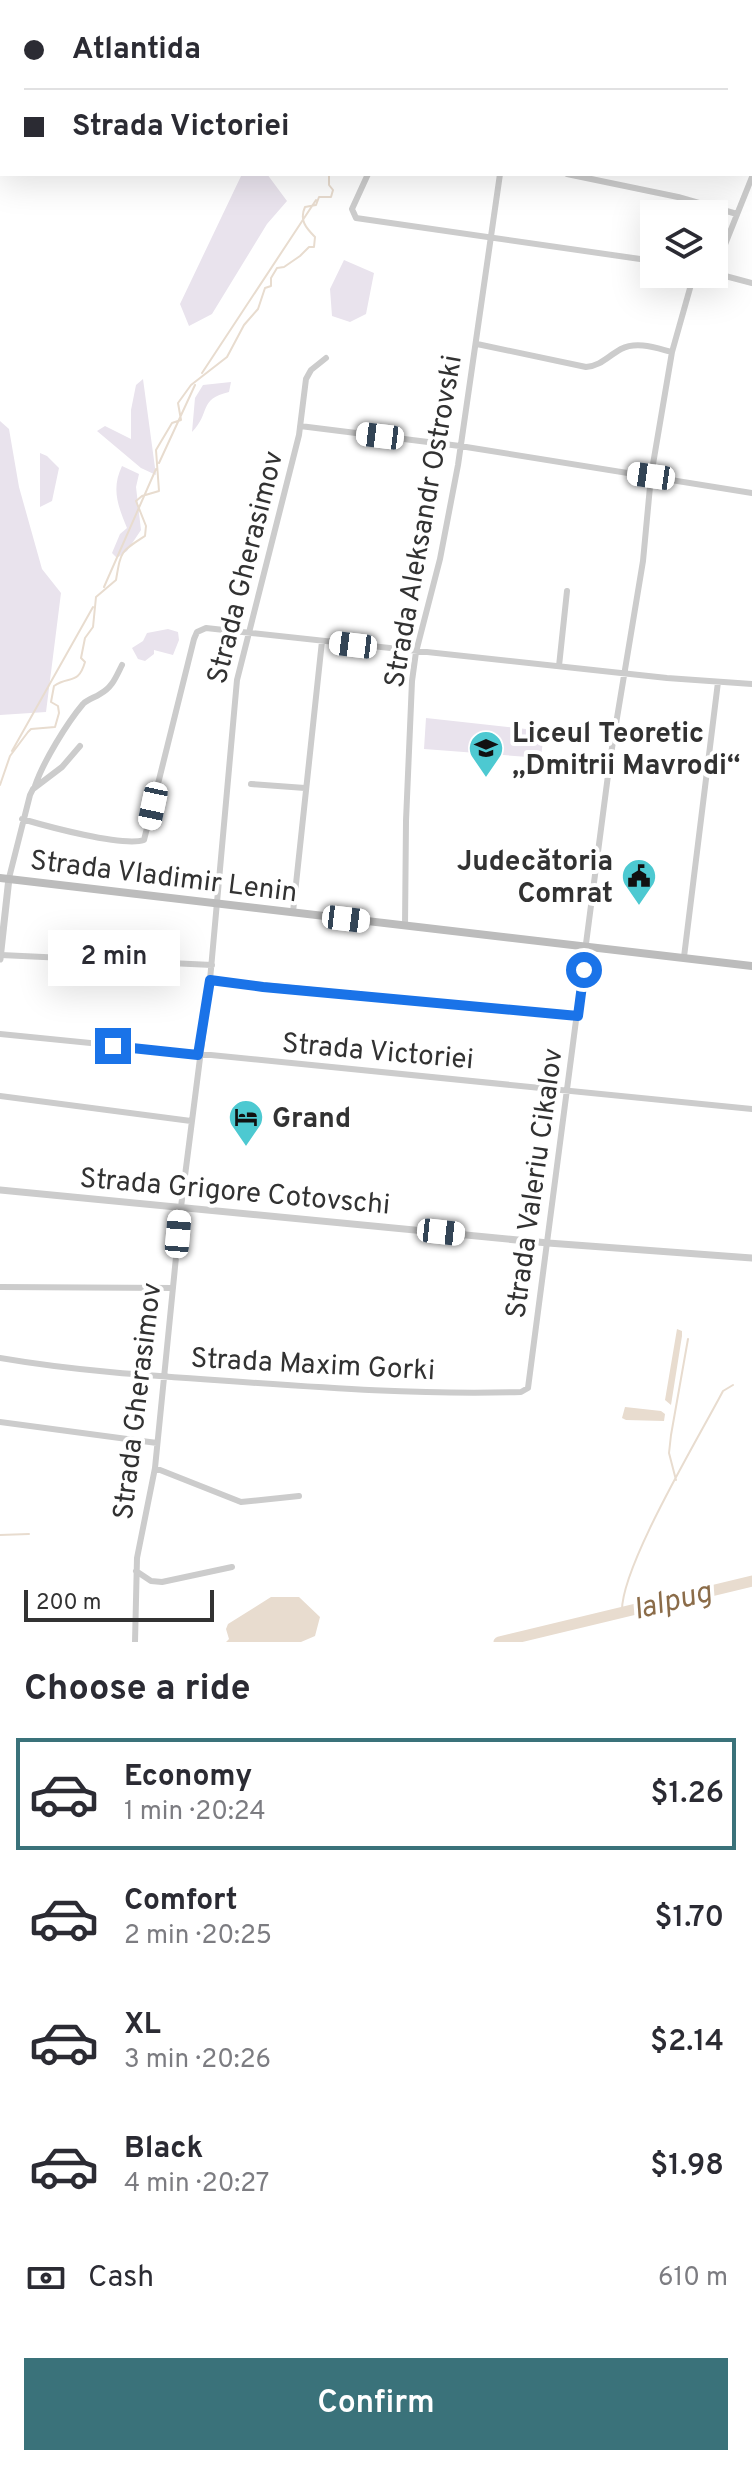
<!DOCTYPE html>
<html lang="en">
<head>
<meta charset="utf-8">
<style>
  :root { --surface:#fff; --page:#f2f2f3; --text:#2b2b33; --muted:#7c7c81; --line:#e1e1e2; --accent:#3a727a }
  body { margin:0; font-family:Overpass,sans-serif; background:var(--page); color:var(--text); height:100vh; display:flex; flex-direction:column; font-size:30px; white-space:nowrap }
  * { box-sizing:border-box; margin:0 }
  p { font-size:26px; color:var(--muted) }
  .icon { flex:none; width:44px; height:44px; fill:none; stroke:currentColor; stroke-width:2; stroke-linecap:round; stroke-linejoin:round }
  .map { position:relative; height:1642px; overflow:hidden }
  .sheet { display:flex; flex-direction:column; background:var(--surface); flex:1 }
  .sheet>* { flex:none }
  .hud { position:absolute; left:0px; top:0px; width:752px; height:176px; box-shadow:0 8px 32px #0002; display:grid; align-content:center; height:176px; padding:0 24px; background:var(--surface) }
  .buttons { position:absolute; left:640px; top:200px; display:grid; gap:16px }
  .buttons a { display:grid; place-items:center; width:88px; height:88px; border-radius:0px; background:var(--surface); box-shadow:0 8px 32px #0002; font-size:40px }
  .scale { position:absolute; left:24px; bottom:20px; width:190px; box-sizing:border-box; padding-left:8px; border:4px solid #323232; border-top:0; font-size:22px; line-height:28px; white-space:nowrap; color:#323232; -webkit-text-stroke:6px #fff; paint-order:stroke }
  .end { position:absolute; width:36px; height:36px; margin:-18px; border:10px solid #1a73e8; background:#fff; box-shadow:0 0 0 4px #fff }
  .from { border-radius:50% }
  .bubble { position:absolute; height:56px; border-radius:0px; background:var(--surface); box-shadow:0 8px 32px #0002; font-size:26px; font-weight:600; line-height:56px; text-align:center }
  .car { position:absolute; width:24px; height:48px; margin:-24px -12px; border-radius:10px; box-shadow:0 0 6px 2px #0007; background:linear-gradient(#fff 24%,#345 0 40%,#fff 0 76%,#345 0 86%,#fff 0) }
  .hud b { display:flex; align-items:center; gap:28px; height:76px; font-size:30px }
  .hud b+b { border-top:2px solid var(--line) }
  .hud i { width:20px; height:20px; background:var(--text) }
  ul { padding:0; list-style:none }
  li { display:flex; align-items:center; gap:24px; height:112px; margin:0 16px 12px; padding:0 8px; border:4px solid transparent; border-radius:0px }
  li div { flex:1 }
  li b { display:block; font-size:30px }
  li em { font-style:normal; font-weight:600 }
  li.selected { border-color:var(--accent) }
  li>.icon { width:72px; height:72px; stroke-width:1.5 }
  h2 { padding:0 24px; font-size:36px; line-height:96px }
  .pay { display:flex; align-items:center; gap:20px; height:88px; padding:0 24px; font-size:30px }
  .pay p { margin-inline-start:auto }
  .primary-button { display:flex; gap:16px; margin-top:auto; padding:16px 24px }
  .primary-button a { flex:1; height:92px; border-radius:0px; background:var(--accent); color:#fff; font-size:32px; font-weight:600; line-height:92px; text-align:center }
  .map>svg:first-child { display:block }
  .green { fill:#e9e3ed }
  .water { fill:#e8dccf }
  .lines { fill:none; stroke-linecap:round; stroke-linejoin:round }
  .stream { stroke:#e8dccf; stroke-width:2 }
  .river { stroke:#e8dccf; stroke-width:11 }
  .minor { stroke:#ccc; stroke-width:6 }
  .tertiary { stroke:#ccc; stroke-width:7 }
  .secondary { stroke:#bcbcbc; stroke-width:8 }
  .route { stroke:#1a73e8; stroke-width:10 }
  .labels { text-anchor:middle; stroke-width:8; stroke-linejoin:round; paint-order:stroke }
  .street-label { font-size:28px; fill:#323232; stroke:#fff }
  .poi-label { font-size:28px; font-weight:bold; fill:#323232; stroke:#fff; text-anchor:start }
  .water-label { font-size:30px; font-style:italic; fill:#8b6c49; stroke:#fff }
</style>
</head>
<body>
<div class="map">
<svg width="752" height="1642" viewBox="0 0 752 1642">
  <rect width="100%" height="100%" fill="#fff"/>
  <!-- green -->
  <path class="green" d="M 242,174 L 267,174 L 287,201 L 267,224 L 212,314 L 189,326 L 180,304 Z
    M 344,260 L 374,273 L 366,314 L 350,322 L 332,316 L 330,289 Z
    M 143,379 L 156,475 L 141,468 L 97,431 L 105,426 L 131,439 L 131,410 L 136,385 Z
    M 231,382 L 229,392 C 198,399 211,413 192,432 L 195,398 L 203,385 Z
    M 0,421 L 9,429 L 19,487 L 42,569 L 61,593 L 46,712 L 0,715 Z
    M 40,453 L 47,456 L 59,468 L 52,501 L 40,507 Z
    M 122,466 L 139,474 L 136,487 L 141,530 L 127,551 L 117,558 L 112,553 L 120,534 L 127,528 C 118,506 111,489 122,466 Z
    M 168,629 L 178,632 L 179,640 L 173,655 L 154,650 L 154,654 L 145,661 L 138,659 L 132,648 L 143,641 L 147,633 Z
    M 426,718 L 544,731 L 541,758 L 424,749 Z"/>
  <!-- water -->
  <path class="water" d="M 677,1329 L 682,1331 L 682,1336 L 671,1405 L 665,1400 Z
    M 625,1407 L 661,1411 L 665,1414 L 664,1421 L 626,1420 L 622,1418 Z
    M 271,1597 L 299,1597 L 320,1617 L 315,1636 L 301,1642 L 226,1642 L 229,1639 L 226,1629 L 228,1624 Z"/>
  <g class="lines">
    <!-- stream -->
    <path class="stream" d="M 436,0 L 438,2
      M 202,373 L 316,200
      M 159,463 L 195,385
      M 104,587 L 156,469
      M 12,751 L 93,607
      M 0,785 L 10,756 L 28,732 L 31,729 L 55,727 L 59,713 L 58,706 L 51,702 L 54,686 C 69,675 78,686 85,662 L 81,658 L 85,638 L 93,627 L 96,597 L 116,580 C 121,551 120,552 145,536 L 146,526 L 136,501 L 142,496 L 159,491 L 156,450 L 172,423 L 181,420 L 178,403 L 191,385 L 227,357 L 244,325 L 258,309 L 265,288 L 271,286 L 271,278 L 277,268 L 284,267 L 300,256 L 309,247 L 314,247 L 315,237 C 306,228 299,220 305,207 L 316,205 L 319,197 L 331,197 L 333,190 L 329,185 L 329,174
      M 676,1480 L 669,1453 L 671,1435 L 688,1339
      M 0,1535 L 29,1534
      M 622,1612 C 620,1568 699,1437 723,1391 L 733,1385"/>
    <!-- river -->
    <path class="river" d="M 499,1642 L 752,1581"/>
    <!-- minor -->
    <path class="minor" d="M 528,2 L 529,0
      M 750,72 L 752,73
      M 750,147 L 752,148
      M 368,174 L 352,209 L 356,218 L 654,261
      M 567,174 L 678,197 L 737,214
      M 714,272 L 752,177
      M 714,273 L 752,283
      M 477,344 L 586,367 C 601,366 608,356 621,349 C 637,341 656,348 672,352
      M 300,426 L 460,446 L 752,493
      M 559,666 L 567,591
      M 251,784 L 305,788
      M 35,786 C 43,762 67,723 83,704 C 88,699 94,698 100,694 C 112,688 116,677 122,665
      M 22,819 C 46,826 122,847 144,840 L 194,639 L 197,632 L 206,628 L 667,678 L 752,684
      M 9,878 L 30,795 L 33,789 L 62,767 L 80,746
      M 293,912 L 322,641
      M 405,926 L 406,821 L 412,681 L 416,652 L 440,559 L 458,465 L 500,174
      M 1,955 L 212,965
      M 684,957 L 718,682
      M 210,980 L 578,1016
      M 0,1034 L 752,1109
      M 0,1096 L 191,1121
      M 0,1287 L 173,1288
      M 0,1358 C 75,1371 153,1376 229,1381 C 326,1388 424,1395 521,1392 L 528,1388 L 610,760 L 643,561 L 651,476 L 672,352 L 694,274
      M 0,1422 L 157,1443
      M 155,1468 L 241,1502 L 299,1496
      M 136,1571 L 151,1581 L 162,1582 L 232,1567
      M 135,1642 L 137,1558 L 155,1468 L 181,1207 L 210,980 L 237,680 L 299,435 L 306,379 L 311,370 L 326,358"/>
    <!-- tertiary -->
    <path class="tertiary" d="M 0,959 L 9,878
      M 0,1190 L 548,1243 L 752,1258"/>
    <!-- secondary -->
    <path class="secondary" d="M 0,878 L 752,966"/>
  </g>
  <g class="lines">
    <!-- route -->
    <path class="route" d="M 113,1046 L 198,1055 L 210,980 L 263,987 L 578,1016 L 584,970"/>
  </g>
  <!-- icons -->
  <defs>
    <g id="school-pin" transform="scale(1.8)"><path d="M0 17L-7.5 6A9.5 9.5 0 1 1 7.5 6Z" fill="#4dc9d1" stroke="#fff"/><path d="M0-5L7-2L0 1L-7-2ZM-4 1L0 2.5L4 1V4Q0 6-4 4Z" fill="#111"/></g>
    <g id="civic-pin" transform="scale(1.8)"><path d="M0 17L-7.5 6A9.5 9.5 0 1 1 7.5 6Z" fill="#4dc9d1" stroke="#fff"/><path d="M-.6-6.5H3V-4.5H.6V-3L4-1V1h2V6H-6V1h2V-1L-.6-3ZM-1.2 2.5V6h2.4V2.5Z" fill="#111"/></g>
    <g id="hotel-pin" transform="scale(1.8)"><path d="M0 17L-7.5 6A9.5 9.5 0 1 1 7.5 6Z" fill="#4dc9d1" stroke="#fff"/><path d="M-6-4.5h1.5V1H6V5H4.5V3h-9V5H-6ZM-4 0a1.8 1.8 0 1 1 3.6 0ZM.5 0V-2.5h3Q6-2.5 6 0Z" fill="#111"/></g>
  </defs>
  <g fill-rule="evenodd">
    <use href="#school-pin" x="486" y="748"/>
    <use href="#civic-pin" x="639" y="876"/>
    <use href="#hotel-pin" x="246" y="1117"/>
  </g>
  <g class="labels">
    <!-- street labels -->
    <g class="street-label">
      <text transform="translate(422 521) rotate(-80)" y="10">Strada Aleksandr Ostrovski</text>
      <text transform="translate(244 567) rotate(-76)" y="10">Strada Gherasimov</text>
      <text transform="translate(164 875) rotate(7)" y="10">Strada Vladimir Lenin</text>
      <text transform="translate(378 1050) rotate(5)" y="10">Strada Victoriei</text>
      <text transform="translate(533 1183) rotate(-82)" y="10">Strada Valeriu Cikalov</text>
      <text transform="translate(235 1190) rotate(5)" y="10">Strada Grigore Cotovschi</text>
      <text transform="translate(313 1363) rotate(3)" y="10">Strada Maxim Gorki</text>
      <text transform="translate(136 1401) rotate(-83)" y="10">Strada Gherasimov</text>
    </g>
    <!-- poi labels -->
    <g class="poi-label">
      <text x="512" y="742">Liceul Teoretic<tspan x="512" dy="32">„Dmitrii Mavrodi“</tspan></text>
      <text x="613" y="870" text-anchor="end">Judecătoria<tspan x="613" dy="32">Comrat</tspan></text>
      <text x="272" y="1127">Grand</text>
    </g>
    <!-- water labels -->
    <g class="water-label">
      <text transform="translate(672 1600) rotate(-14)" y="10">Ialpug</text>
    </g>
  </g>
</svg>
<div class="buttons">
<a><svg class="icon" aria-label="layers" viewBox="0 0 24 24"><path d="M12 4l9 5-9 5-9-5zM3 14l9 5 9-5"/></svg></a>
</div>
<div class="scale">200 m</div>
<i class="end from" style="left:584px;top:970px"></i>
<i class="end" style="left:113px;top:1046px"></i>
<div class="bubble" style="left:48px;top:930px;width:132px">2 min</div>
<i class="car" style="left:380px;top:436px;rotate:277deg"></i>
<i class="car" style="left:651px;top:476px;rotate:278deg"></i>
<i class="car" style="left:353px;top:645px;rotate:277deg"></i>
<i class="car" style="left:153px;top:806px;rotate:192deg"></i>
<i class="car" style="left:346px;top:919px;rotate:97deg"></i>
<i class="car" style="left:441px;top:1232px;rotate:96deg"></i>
<i class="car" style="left:178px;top:1234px;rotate:5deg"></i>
<div class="hud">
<b><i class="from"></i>Atlantida</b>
<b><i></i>Strada Victoriei</b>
</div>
</div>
<section class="sheet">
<h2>Choose a ride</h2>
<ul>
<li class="selected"><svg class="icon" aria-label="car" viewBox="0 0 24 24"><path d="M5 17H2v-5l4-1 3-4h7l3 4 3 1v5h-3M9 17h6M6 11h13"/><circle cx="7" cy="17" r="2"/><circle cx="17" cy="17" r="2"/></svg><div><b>Economy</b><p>1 min · 20:24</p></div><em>$1.26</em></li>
<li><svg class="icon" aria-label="car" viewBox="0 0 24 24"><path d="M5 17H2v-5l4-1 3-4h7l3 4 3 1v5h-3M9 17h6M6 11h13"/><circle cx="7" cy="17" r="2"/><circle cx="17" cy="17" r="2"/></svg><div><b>Comfort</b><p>2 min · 20:25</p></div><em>$1.70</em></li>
<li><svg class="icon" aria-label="car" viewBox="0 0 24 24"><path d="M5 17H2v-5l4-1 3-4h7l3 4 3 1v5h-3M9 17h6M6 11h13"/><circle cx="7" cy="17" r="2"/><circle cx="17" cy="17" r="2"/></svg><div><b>XL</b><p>3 min · 20:26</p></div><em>$2.14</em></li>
<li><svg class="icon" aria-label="car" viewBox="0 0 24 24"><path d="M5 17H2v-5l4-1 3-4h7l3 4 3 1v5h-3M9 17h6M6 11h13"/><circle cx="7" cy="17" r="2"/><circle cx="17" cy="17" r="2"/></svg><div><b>Black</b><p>4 min · 20:27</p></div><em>$1.98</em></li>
</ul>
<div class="pay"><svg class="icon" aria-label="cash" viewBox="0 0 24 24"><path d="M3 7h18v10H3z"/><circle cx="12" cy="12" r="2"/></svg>Cash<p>610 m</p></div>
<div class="primary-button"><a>Confirm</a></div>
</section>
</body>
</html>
